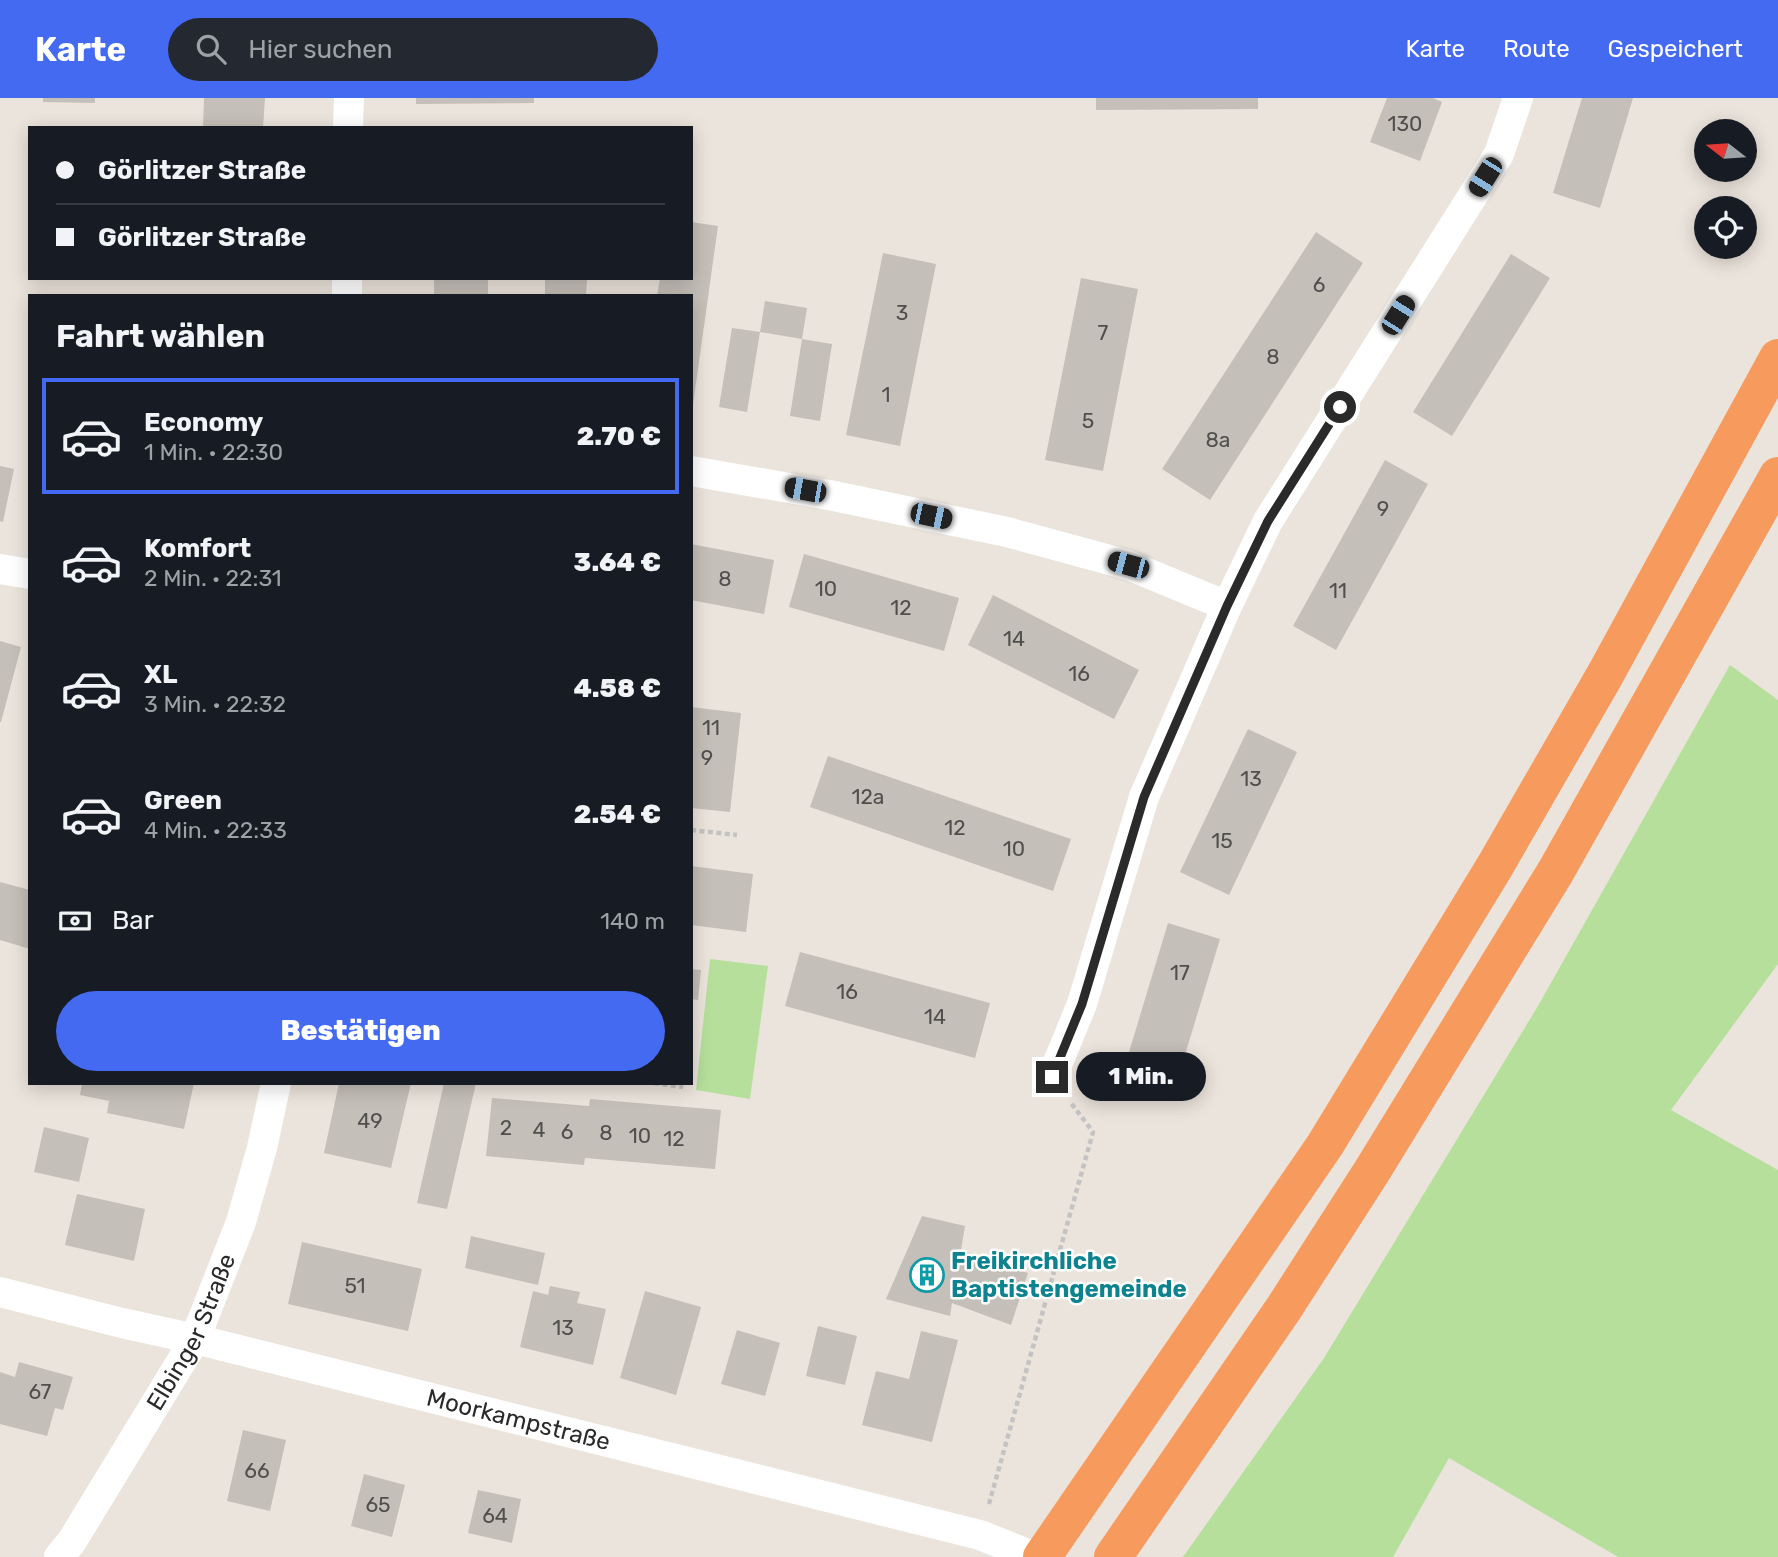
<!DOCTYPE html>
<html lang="de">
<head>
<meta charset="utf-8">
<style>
  :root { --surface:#171b24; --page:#242831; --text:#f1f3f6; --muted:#9ea1a6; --line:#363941; --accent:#446af1 }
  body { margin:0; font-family:Rubik,sans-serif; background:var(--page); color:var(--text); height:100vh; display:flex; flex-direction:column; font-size:26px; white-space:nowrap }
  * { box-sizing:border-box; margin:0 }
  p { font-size:23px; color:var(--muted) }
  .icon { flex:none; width:38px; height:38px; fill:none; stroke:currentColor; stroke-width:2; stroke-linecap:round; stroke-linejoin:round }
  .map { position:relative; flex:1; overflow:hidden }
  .details { position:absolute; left:28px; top:196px; width:665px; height:791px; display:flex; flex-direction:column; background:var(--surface); border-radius:0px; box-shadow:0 4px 18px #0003 }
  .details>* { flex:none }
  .hud { position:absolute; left:28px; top:28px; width:665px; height:154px; border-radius:0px; box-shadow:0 4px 18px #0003; display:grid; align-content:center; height:154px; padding:0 28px; background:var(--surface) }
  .needle { width:46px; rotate:287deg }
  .tools { position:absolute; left:1694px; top:21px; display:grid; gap:14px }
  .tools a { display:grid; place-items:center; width:63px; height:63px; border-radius:50%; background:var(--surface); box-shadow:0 4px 18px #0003; font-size:35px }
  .end { position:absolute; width:32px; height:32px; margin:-16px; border:9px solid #2a2a2a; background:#fff; box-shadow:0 0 0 4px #fff }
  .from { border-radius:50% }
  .bubble { position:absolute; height:49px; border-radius:24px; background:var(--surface); box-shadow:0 4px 18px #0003; font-size:23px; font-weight:800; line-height:49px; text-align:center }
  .car { position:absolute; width:21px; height:42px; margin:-21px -10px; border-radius:9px; box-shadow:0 0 5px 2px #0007; background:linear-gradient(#222 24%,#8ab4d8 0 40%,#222 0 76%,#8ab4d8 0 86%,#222 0) }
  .hud b { display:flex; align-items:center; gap:24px; height:66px; font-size:26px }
  .hud b+b { border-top:2px solid var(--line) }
  .hud i { width:18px; height:18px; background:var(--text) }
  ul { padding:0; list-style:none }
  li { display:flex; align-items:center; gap:21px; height:116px; margin:0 14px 10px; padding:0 14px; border:4px solid transparent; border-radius:0px }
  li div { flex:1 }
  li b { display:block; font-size:26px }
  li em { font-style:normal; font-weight:800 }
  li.current { border-color:var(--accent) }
  li>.icon { width:63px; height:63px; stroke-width:1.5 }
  h2 { padding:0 28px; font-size:32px; line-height:84px }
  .pay { display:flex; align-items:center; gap:18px; height:77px; padding:0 28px; font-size:26px }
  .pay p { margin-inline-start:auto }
  .button { display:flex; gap:14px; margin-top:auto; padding:14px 28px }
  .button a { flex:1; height:80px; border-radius:42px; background:var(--accent); color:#fff; font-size:28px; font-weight:800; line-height:80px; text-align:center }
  header { display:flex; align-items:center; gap:42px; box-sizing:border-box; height:98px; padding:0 35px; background:var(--accent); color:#fff }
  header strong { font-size:33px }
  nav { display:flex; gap:38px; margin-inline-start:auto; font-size:24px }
  .search { width:490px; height:63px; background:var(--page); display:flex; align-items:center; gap:18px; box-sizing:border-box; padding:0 24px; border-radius:38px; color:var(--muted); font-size:26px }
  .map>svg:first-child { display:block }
  .green { fill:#b5df9b }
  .building { fill:#c4bfb8 }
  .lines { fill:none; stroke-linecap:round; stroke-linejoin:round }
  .path { stroke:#c3c3c3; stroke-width:4.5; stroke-dasharray:5 3.5; stroke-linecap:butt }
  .street { stroke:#fff; stroke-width:30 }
  .highway { stroke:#f69a5d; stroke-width:38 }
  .route { stroke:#2a2a2a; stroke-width:9 }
  .labels { text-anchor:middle; stroke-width:5; stroke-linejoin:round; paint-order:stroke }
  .number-label { font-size:21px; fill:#504f4e }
  .culture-label { font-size:24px; font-weight:bold; fill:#0d838f; stroke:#fff; text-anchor:start }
  .street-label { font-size:24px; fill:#2a2a2a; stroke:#fff }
</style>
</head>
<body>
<header>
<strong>Karte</strong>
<div class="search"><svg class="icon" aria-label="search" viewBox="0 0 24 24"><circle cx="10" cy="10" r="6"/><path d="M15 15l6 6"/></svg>Hier suchen</div>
<nav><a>Karte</a><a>Route</a><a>Gespeichert</a></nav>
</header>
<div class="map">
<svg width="1778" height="1459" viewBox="0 0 1778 1459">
  <rect width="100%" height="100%" fill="#ebe4dc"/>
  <!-- green -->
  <path class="green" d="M 1730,567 L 1778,602 L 1778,866 L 1671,1012 L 1778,1072 L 1778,1459 L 1618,1459 L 1449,1360 L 1393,1459 L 1183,1459 L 1324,1260 L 1538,908 Z
    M 710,861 L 768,868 L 750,1001 L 696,992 Z"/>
  <!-- building -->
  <path class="building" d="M 43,0 L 95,0 L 95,5 L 43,4 Z
    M 204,0 L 265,0 L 263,30 L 203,30 Z
    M 416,0 L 534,0 L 534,5 L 416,6 Z
    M 1096,0 L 1258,0 L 1258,11 L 1096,12 Z
    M 1387,0 L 1433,0 L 1442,4 L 1420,63 L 1370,44 Z
    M 1582,0 L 1633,0 L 1600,110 L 1553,95 Z
    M 691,124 L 718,128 L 693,307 L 691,198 L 657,198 L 660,180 L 691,180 Z
    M 1316,134 L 1363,165 L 1210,402 L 1162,371 Z
    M 883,155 L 936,166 L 900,348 L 846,337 Z
    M 1511,156 L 1550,180 L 1452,338 L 1413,314 Z
    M 434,180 L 488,180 L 488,198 L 434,198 Z
    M 1081,180 L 1138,191 L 1103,373 L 1045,362 Z
    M 545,182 L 587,182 L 586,198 L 545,198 Z
    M 765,203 L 807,210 L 802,241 L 760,234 Z
    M 732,230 L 760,234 L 747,314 L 719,309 Z
    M 802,241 L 832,246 L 820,323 L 790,318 Z
    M 1385,362 L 1428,386 L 1336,552 L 1293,528 Z
    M 0,368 L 14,371 L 3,424 L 0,423 Z
    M 691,446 L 774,462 L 764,516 L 691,502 Z
    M 804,456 L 959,500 L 944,553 L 789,509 Z
    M 993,497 L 1139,572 L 1114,621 L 968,547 Z
    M 0,543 L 21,549 L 1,624 L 0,624 Z
    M 691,609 L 741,615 L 730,714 L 691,710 Z
    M 1248,631 L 1297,654 L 1229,797 L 1180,774 Z
    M 828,658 L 1071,741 L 1053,793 L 810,709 Z
    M 691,768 L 753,776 L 746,834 L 691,827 Z
    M 0,784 L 30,792 L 30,851 L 0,842 Z
    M 1168,825 L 1220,841 L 1175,990 L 1123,974 Z
    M 800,854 L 990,905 L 975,960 L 785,908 Z
    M 691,871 L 701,872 L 698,902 L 691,901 Z
    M 82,985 L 194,985 L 184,1031 L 107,1015 L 109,1003 L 80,997 Z
    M 339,985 L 411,985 L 391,1070 L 324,1055 Z
    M 444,985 L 476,985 L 447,1111 L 417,1105 Z
    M 492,1000 L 589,1008 L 590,1001 L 721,1012 L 715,1071 L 585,1060 L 584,1067 L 486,1058 Z
    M 44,1029 L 89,1040 L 79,1084 L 34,1074 Z
    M 77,1096 L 145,1111 L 134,1163 L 65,1147 Z
    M 922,1118 L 965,1128 L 961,1152 L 1028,1175 L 1011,1227 L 952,1205 L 950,1218 L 886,1201 Z
    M 471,1138 L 545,1155 L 538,1187 L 465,1170 Z
    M 302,1144 L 422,1171 L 408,1233 L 288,1206 Z
    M 550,1188 L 580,1194 L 577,1205 L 606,1211 L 593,1267 L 520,1249 L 533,1193 L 548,1197 Z
    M 645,1193 L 701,1209 L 676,1297 L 620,1280 Z
    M 818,1228 L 857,1238 L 845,1287 L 806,1278 Z
    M 737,1232 L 780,1245 L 765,1298 L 721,1286 Z
    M 921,1233 L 958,1242 L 932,1344 L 862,1327 L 876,1273 L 909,1281 Z
    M 19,1264 L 73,1279 L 63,1312 L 55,1310 L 47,1338 L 0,1326 L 0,1274 L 15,1279 Z
    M 243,1332 L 286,1342 L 270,1413 L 227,1403 Z
    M 364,1376 L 405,1387 L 392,1439 L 351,1428 Z
    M 478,1392 L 521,1401 L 512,1445 L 468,1435 Z"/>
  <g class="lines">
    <!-- path -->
    <path class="path" d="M 691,732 L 737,737
      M 654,985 L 683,989
      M 989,1406 L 1093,1034 L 1071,1005"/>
    <!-- street -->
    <g class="street">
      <path d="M 348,30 L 349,0"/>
      <path d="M 347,198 L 347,180"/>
      <path d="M 691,373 L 829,397 L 1007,434 L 1128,467 L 1227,508"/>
      <path d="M 0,471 L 30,476"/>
      <path d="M 1052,979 L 1082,906 L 1144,699 L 1227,508 L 1268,423 L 1499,56 L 1518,0"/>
      <path id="s1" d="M 0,1194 L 122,1225 L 195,1241 L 980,1437 L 1035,1459"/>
      <path id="s2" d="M 59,1459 L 72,1443 L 195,1241 L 241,1124 L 262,1050 L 276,985"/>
    </g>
    <!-- highway -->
    <path class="highway" d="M 1042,1459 L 1325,1047 L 1495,768 L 1605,577 L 1778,260
      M 1113,1459 L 1284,1210 L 1372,1073 L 1556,773 L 1778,378"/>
  </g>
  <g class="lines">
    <!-- route -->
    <path class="route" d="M 1052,979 L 1082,906 L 1144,699 L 1227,508 L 1268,423 L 1340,309"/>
  </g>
  <!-- icons -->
  <defs>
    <g id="building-ring" transform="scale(1.75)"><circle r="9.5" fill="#fff" stroke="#0f9aa8" stroke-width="1.5"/><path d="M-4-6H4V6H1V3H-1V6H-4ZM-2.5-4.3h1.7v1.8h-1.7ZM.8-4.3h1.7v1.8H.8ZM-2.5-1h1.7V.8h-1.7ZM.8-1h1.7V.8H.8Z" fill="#0f9aa8"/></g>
  </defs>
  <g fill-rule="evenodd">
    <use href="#building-ring" x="927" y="1177"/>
  </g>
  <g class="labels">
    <!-- number labels -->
    <g class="number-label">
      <text x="1405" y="33">130</text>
      <text x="1319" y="194">6</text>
      <text x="902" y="222">3</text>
      <text x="1103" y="242">7</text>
      <text x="1273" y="266">8</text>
      <text x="886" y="304">1</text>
      <text x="1088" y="330">5</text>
      <text x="1218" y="349">8a</text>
      <text x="1383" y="418">9</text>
      <text x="725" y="488">8</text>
      <text x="826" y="498">10</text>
      <text x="1338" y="500">11</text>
      <text x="901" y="517">12</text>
      <text x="1014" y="548">14</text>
      <text x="1079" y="583">16</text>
      <text x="711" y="637">11</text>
      <text x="707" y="667">9</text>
      <text x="1251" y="688">13</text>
      <text x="868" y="706">12a</text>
      <text x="955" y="737">12</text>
      <text x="1222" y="750">15</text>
      <text x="1014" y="758">10</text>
      <text x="1180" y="882">17</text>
      <text x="847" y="901">16</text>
      <text x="935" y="926">14</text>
      <text x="370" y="1030">49</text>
      <text x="506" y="1037">2</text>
      <text x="539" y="1039">4</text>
      <text x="567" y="1041">6</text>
      <text x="606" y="1042">8</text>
      <text x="640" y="1045">10</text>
      <text x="674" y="1048">12</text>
      <text x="355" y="1195">51</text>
      <text x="563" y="1237">13</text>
      <text x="40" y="1301">67</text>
      <text x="257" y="1380">66</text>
      <text x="378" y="1414">65</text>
      <text x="495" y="1425">64</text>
    </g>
    <!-- culture labels -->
    <g class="culture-label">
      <text x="951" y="1171">Freikirchliche<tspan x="951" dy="28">Baptistengemeinde</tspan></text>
    </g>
    <!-- street labels -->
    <g class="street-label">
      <text dy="8" stroke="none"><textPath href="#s2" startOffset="262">Elbinger Straße</textPath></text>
      <text dy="8" stroke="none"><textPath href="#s1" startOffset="534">Moorkampstraße</textPath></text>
    </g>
  </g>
</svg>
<div class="tools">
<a><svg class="needle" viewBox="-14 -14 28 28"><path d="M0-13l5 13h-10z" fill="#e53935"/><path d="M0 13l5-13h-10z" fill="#9ea1a6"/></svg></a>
<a><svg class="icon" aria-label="locate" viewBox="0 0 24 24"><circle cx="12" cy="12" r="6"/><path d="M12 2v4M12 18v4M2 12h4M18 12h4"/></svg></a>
</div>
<i class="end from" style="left:1340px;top:309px"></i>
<i class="end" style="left:1052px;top:979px"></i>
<div class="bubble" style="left:1076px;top:954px;width:130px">1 Min.</div>
<i class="car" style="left:1485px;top:79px;rotate:212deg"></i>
<i class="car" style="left:1398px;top:217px;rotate:32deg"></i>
<i class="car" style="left:805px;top:392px;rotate:280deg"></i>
<i class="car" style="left:931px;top:418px;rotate:102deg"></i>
<i class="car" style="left:1128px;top:467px;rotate:285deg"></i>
<div class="hud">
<b><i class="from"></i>Görlitzer Straße</b>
<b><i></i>Görlitzer Straße</b>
</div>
<section class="details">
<h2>Fahrt wählen</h2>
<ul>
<li class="current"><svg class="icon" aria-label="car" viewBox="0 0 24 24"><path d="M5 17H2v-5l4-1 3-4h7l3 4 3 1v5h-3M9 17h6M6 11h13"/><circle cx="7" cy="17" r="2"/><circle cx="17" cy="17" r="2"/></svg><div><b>Economy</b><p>1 Min. · 22:30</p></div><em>2.70 €</em></li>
<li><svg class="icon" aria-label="car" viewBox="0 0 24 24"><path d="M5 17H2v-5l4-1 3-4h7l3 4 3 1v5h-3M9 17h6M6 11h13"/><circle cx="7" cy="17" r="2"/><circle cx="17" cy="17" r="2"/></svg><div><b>Komfort</b><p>2 Min. · 22:31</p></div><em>3.64 €</em></li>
<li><svg class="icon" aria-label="car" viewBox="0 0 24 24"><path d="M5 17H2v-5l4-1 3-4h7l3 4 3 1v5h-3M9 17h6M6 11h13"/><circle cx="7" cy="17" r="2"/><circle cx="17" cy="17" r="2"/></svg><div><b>XL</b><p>3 Min. · 22:32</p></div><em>4.58 €</em></li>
<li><svg class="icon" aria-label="car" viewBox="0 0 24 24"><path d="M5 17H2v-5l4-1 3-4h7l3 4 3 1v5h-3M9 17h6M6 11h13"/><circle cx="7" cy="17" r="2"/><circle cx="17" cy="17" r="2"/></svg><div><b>Green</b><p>4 Min. · 22:33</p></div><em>2.54 €</em></li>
</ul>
<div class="pay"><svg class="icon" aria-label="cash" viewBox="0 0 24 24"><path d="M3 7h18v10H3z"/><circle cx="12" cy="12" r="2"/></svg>Bar<p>140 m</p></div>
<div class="button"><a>Bestätigen</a></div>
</section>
</div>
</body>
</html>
